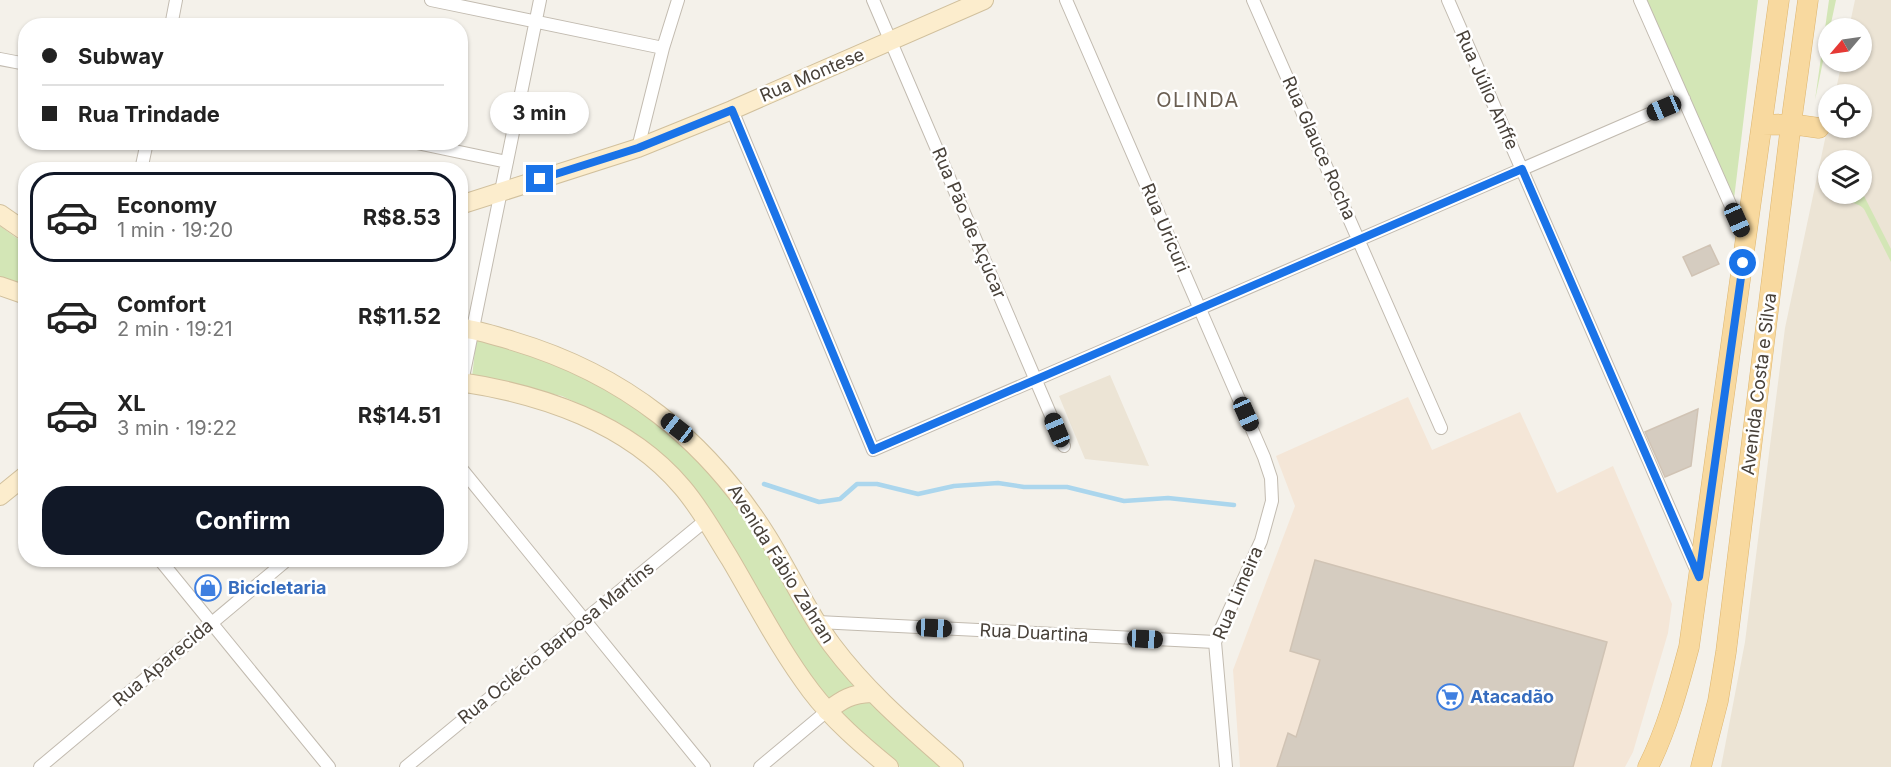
<!DOCTYPE html>
<html lang="en">
<head>
<meta charset="utf-8">
<style>
  :root { --surface:#fff; --page:#f6f6f6; --text:#222; --muted:#767676; --line:#e0e0e0; --accent:#111827 }
  body { margin:0; font-family:Inter,sans-serif; background:var(--page); color:var(--text); height:100vh; display:flex; flex-direction:column; font-size:22px; white-space:nowrap }
  * { box-sizing:border-box; margin:0 }
  p { font-size:20px; color:var(--muted) }
  .icon { flex:none; width:33px; height:33px; fill:none; stroke:currentColor; stroke-width:2; stroke-linecap:round; stroke-linejoin:round }
  .map { position:relative; flex:1; overflow:hidden }
  .drawer { position:absolute; left:18px; top:162px; width:450px; height:405px; display:flex; flex-direction:column; background:var(--surface); border-radius:24px; box-shadow:0 2px 4px #0004 }
  .drawer>* { flex:none }
  .banner { position:absolute; left:18px; top:18px; width:450px; height:132px; border-radius:24px; box-shadow:0 2px 4px #0004; display:grid; align-content:center; height:132px; padding:0 24px; background:var(--surface) }
  .needle { width:39px; rotate:241deg }
  .tools { position:absolute; left:1818px; top:18px; display:grid; gap:12px }
  .tools a { display:grid; place-items:center; width:54px; height:54px; border-radius:50%; background:var(--surface); box-shadow:0 2px 4px #0004; font-size:30px }
  .end { position:absolute; width:27px; height:27px; margin:-14px; border:8px solid #1a73e8; background:#fff; box-shadow:0 0 0 3px #fff }
  .from { border-radius:50% }
  .bubble { position:absolute; height:42px; border-radius:21px; background:var(--surface); box-shadow:0 2px 4px #0004; font-size:20px; font-weight:700; line-height:42px; text-align:center }
  .car { position:absolute; width:18px; height:36px; margin:-18px -9px; border-radius:8px; box-shadow:0 0 4px 2px #0007; background:linear-gradient(#222 24%,#8ab4d8 0 40%,#222 0 76%,#8ab4d8 0 86%,#222 0) }
  .banner b { display:flex; align-items:center; gap:21px; height:57px; font-size:22px }
  .banner b+b { border-top:2px solid var(--line) }
  .banner i { width:15px; height:15px; background:var(--text) }
  ul { padding:10px 0 0; list-style:none }
  li { display:flex; align-items:center; gap:18px; height:90px; margin:0 12px 9px; padding:0 12px; border:3px solid transparent; border-radius:24px }
  li div { flex:1 }
  li b { display:block; font-size:22px }
  li em { font-style:normal; font-weight:700 }
  li.active { border-color:var(--accent) }
  li>.icon { width:54px; height:54px; stroke-width:1.5 }
  .cta { display:flex; gap:12px; margin-top:auto; padding:12px 24px }
  .cta a { flex:1; height:69px; border-radius:24px; background:var(--accent); color:#fff; font-size:24px; font-weight:700; line-height:69px; text-align:center }
  .map>svg:first-child { display:block }
  .commercial { fill:#f4e6d7 }
  .education { fill:#ece4d5; fill-rule:evenodd }
  .green { fill:#d3e6b6 }
  .lines { fill:none; stroke-linecap:round; stroke-linejoin:round }
  .stream { stroke:#abd6ed; stroke-width:4.5 }
  .building { fill:#d5ccc0; stroke:#d0c3b4; stroke-width:1.5 }
  .street-casing { stroke:#c2bbb0; stroke-width:14 }
  .secondary-casing { stroke:#d1c09d; stroke-width:20 }
  .primary-casing { stroke:#ddb56f; stroke-width:21 }
  .street { stroke:#fff; stroke-width:12 }
  .secondary { stroke:#fcedcd; stroke-width:18 }
  .primary { stroke:#f8d99f; stroke-width:20 }
  .route { stroke:#1a73e8; stroke-width:8 }
  .labels { text-anchor:middle; stroke-width:5; stroke-linejoin:round; paint-order:stroke }
  .street-label { font-size:18px; fill:#484139; stroke:#fff }
  .shop-label { font-size:18px; font-weight:bold; fill:#366cbe; stroke:#fff; text-anchor:start }
  .neighbourhood-label { font-size:20px; letter-spacing:1.5px; fill:#6a5e51; stroke:#fff }
</style>
</head>
<body>
<div class="map">
<svg width="1891" height="767" viewBox="0 0 1891 767">
  <rect width="100%" height="100%" fill="#f4f1ea"/>
  <!-- commercial -->
  <path class="commercial" d="M 1408,397 L 1432,450 L 1520,412 L 1557,493 L 1613,466 L 1672,604 L 1668,633 L 1633,752 L 1625,767 L 1240,767 L 1233,670 L 1295,506 L 1276,456 Z"/>
  <!-- education -->
  <path class="education" d="M 1855,0 L 1891,0 L 1891,767 L 1721,767 L 1745,642 L 1785,328 L 1828,125 L 1828,128 L 1862,128 L 1862,94 L 1835,94 L 1842,62 L 1862,62 L 1862,28 L 1849,28 ZM 1828,160 L 1862,160 L 1862,194 L 1828,194 Z
    M 1110,375 L 1149,466 L 1085,459 L 1059,396 Z"/>
  <!-- green -->
  <path class="green" d="M 1647,0 L 1758,0 L 1734,199 Z
    M 1829,0 L 1836,0 L 1830,28 L 1828,28 L 1828,37 L 1815,100 Z
    M 1862,192 L 1891,249 L 1891,262 L 1864,209 C 1858,202 1846,204 1846,194 Z
    M 0,226 L 25,244 L 25,288 L 0,279 Z
    M 476,340 L 530,352 L 572,369 L 645,408 L 722,482 L 760,537 L 813,626 L 946,767 L 900,767 L 863,737 L 817,690 L 665,460 L 619,423 L 562,396 L 472,378 Z"/>
  <g class="lines">
    <!-- stream -->
    <path class="stream" d="M 764,484 L 819,502 L 840,499 L 857,484 L 877,484 L 918,494 L 954,486 L 998,483 L 1024,487 L 1067,487 L 1124,501 L 1168,498 L 1234,505"/>
  </g>
  <!-- building -->
  <path class="building" d="M 1710,245 L 1719,264 L 1692,276 L 1683,257 Z
    M 1698,409 L 1691,466 L 1665,477 L 1645,432 Z
    M 1315,560 L 1607,642 L 1573,767 L 1277,767 L 1288,733 L 1296,737 L 1320,660 L 1290,651 Z"/>
  <g class="lines">
    <!-- street casing -->
    <g class="street-casing">
      <path id="street" d="M 431,0 L 663,48
        M 873,0 L 1064,446
        M 1066,0 L 1264,457 L 1271,478 L 1272,501 L 1261,541 L 1215,642 L 1226,767
        M 1253,0 L 1441,428
        M 1448,0 L 1698,574
        M 1640,0 L 1745,238
        M 171,26 L 176,0
        M 0,59 L 26,64
        M 732,110 L 873,450 L 1684,99
        M 412,142 L 507,162
        M 638,148 L 663,48 L 678,0
        M 141,170 L 147,142
        M 461,387 L 540,0
        M 460,467 L 704,767
        M 160,560 L 329,767
        M 818,622 L 1215,642
        M 40,767 L 287,560
        M 406,767 L 706,520
        M 760,767 L 827,711"/>
    </g>
    <!-- secondary casing -->
    <g class="secondary-casing">
      <path id="secondary" d="M 460,205 L 638,148 L 732,110 L 984,0
        M 0,214 L 26,232
        M 0,286 L 26,295
        M 460,328 C 479,330 496,336 513,341 C 624,374 706,439 767,536 C 789,571 807,612 832,645 C 868,693 910,728 954,767
        M 460,382 C 541,394 628,423 682,487 C 701,509 715,535 730,559 C 756,603 780,650 811,691 C 833,720 861,744 889,767
        M 0,496 L 26,475
        M 827,711 C 843,699 851,694 871,693"/>
    </g>
    <!-- primary casing -->
    <g class="primary-casing">
      <path id="primary" d="M 1762,125 L 1791,124 L 1819,128
        M 1648,767 C 1667,729 1678,688 1689,647 L 1779,0
        M 1701,767 L 1718,701 L 1726,652 L 1791,124 L 1808,0"/>
    </g>
    <!-- street -->
    <use href="#street" class="street"/>
    <!-- secondary -->
    <use href="#secondary" class="secondary"/>
    <!-- primary -->
    <use href="#primary" class="primary"/>
  </g>
  <g class="lines">
    <!-- route -->
    <path class="route" d="M 540,179 L 638,148 L 732,110 L 873,450 L 1522,169 L 1699,577 L 1743,263"/>
  </g>
  <!-- icons -->
  <defs>
    <g id="shop-ring" transform="scale(1.35)"><circle r="9.5" fill="#fff" stroke="#3f7fe0" stroke-width="1.5"/><path d="M-5-2.5h2.3a2.7 3.5 0 0 1 5.4 0H5L5.5 6h-11ZM-1.5-2.5h3a1.5 2.3 0 0 0-3 0Z" fill="#3f7fe0"/></g>
    <g id="supermarket-ring" transform="scale(1.35)"><circle r="9.5" fill="#fff" stroke="#3f7fe0" stroke-width="1.5"/><path d="M-6-5.5h2.5l.6 2H6L4.5 2H-2.5L-4.4-4H-6ZM-1.5 3.2a1.3 1.3 0 1 0 .1 0ZM3 3.2a1.3 1.3 0 1 0 .1 0Z" fill="#3f7fe0"/></g>
  </defs>
  <g fill-rule="evenodd">
    <use href="#shop-ring" x="208" y="588"/>
    <use href="#supermarket-ring" x="1450" y="697"/>
  </g>
  <g class="labels">
    <!-- street labels -->
    <g class="street-label">
      <text transform="translate(812 75) rotate(-23)" y="6">Rua Montese</text>
      <text transform="translate(1487 90) rotate(66)" y="6">Rua Júlio Anffe</text>
      <text transform="translate(1319 148) rotate(66)" y="6">Rua Glauce Rocha</text>
      <text transform="translate(969 223) rotate(67)" y="6">Rua Pão de Açúcar</text>
      <text transform="translate(1165 228) rotate(67)" y="6">Rua Uricuri</text>
      <text transform="translate(1759 384) rotate(-83)" y="6">Avenida Costa e Silva</text>
      <text transform="translate(781 564) rotate(58)" y="6">Avenida Fábio Zahran</text>
      <text transform="translate(1238 593) rotate(-67)" y="6">Rua Limeira</text>
      <text transform="translate(1034 633) rotate(3)" y="6">Rua Duartina</text>
      <text transform="translate(556 643) rotate(-39)" y="6">Rua Oclécio Barbosa Martins</text>
      <text transform="translate(163 663) rotate(-40)" y="6">Rua Aparecida</text>
    </g>
    <!-- shop labels -->
    <g class="shop-label">
      <text x="228" y="594">Bicicletaria</text>
      <text x="1470" y="703">Atacadão</text>
    </g>
    <!-- neighbourhood labels -->
    <g class="neighbourhood-label">
      <text x="1198" y="107">OLINDA</text>
    </g>
  </g>
</svg>
<div class="tools">
<a><svg class="needle" viewBox="-14 -14 28 28"><path d="M0-13l5 13h-10z" fill="#e53935"/><path d="M0 13l5-13h-10z" fill="#767676"/></svg></a>
<a><svg class="icon" aria-label="locate" viewBox="0 0 24 24"><circle cx="12" cy="12" r="6"/><path d="M12 2v4M12 18v4M2 12h4M18 12h4"/></svg></a>
<a><svg class="icon" aria-label="layers" viewBox="0 0 24 24"><path d="M12 4l9 5-9 5-9-5zM3 14l9 5 9-5"/></svg></a>
</div>
<i class="end from" style="left:1743px;top:263px"></i>
<i class="end" style="left:540px;top:179px"></i>
<div class="bubble" style="left:490px;top:92px;width:99px">3 min</div>
<i class="car" style="left:1664px;top:108px;rotate:247deg"></i>
<i class="car" style="left:1737px;top:220px;rotate:156deg"></i>
<i class="car" style="left:1246px;top:414px;rotate:156deg"></i>
<i class="car" style="left:677px;top:428px;rotate:308deg"></i>
<i class="car" style="left:1057px;top:430px;rotate:337deg"></i>
<i class="car" style="left:934px;top:628px;rotate:93deg"></i>
<i class="car" style="left:1145px;top:639px;rotate:93deg"></i>
<div class="banner">
<b><i class="from"></i>Subway</b>
<b><i></i>Rua Trindade</b>
</div>
<section class="drawer">
<ul>
<li class="active"><svg class="icon" aria-label="car" viewBox="0 0 24 24"><path d="M5 17H2v-5l4-1 3-4h7l3 4 3 1v5h-3M9 17h6M6 11h13"/><circle cx="7" cy="17" r="2"/><circle cx="17" cy="17" r="2"/></svg><div><b>Economy</b><p>1 min · 19:20</p></div><em>R$8.53</em></li>
<li><svg class="icon" aria-label="car" viewBox="0 0 24 24"><path d="M5 17H2v-5l4-1 3-4h7l3 4 3 1v5h-3M9 17h6M6 11h13"/><circle cx="7" cy="17" r="2"/><circle cx="17" cy="17" r="2"/></svg><div><b>Comfort</b><p>2 min · 19:21</p></div><em>R$11.52</em></li>
<li><svg class="icon" aria-label="car" viewBox="0 0 24 24"><path d="M5 17H2v-5l4-1 3-4h7l3 4 3 1v5h-3M9 17h6M6 11h13"/><circle cx="7" cy="17" r="2"/><circle cx="17" cy="17" r="2"/></svg><div><b>XL</b><p>3 min · 19:22</p></div><em>R$14.51</em></li>
</ul>
<div class="cta"><a>Confirm</a></div>
</section>
</div>
</body>
</html>
